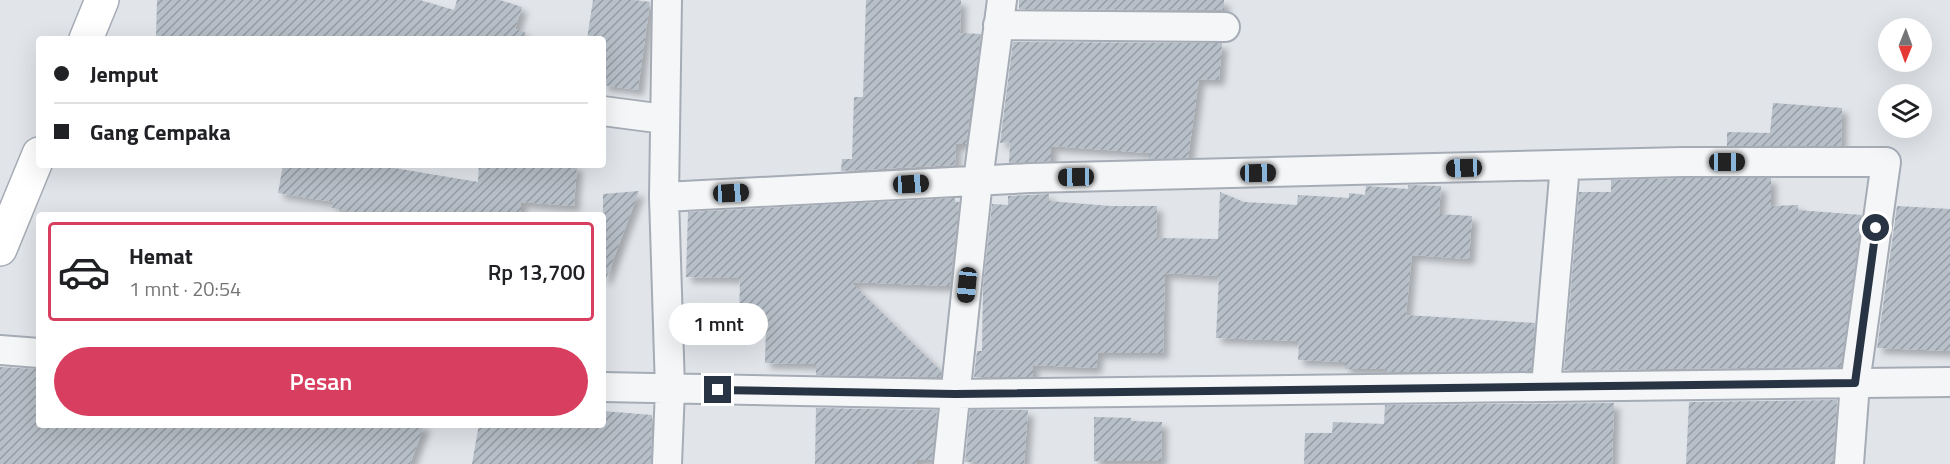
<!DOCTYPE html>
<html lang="id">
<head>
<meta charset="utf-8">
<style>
  :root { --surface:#fff; --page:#f6f6f6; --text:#202124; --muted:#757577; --line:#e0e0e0; --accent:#d73e5f }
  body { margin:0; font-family:"Titillium Web",sans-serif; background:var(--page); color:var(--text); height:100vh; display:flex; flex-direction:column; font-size:22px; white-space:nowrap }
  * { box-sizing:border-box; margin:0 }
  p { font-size:20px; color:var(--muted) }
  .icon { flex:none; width:33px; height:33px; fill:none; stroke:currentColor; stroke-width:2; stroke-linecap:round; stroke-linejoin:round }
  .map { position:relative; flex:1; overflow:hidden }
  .sheet { position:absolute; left:36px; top:212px; width:570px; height:216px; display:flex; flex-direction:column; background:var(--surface); border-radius:6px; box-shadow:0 6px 24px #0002 }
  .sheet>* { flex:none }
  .hud { position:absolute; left:36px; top:36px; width:570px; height:132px; border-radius:6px; box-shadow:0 6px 24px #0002; display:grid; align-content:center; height:132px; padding:0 18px; background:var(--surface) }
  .needle { width:39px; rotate:181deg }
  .controls { position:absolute; left:1878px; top:18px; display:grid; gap:12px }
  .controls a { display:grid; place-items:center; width:54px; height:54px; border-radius:50%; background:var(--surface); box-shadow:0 6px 24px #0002; font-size:30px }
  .end { position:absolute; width:27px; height:27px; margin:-14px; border:8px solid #283443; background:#fff; box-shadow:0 0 0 3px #fff }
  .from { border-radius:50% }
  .bubble { position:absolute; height:42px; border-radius:21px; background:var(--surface); box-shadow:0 6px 24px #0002; font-size:20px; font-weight:600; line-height:42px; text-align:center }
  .car { position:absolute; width:18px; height:36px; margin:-18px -9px; border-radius:8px; box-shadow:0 0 4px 2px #0007; background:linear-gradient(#222 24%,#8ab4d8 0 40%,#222 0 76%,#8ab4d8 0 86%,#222 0) }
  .hud b { display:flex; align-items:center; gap:21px; height:57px; font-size:22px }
  .hud b+b { border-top:2px solid var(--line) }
  .hud i { width:15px; height:15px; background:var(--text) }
  ul { padding:10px 0 0; list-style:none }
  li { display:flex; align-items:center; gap:18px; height:99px; margin:0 12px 9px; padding:0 6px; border:3px solid var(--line); border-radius:6px }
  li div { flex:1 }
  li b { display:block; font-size:22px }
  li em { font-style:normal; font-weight:600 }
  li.active { border-color:var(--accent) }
  li>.icon { width:54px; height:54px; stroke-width:1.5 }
  .cta { display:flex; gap:12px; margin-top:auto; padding:12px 18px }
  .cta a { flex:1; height:69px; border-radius:36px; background:var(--accent); color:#fff; font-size:24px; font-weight:600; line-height:69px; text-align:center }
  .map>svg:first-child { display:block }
  .building { fill:url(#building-hatch); filter:url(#shadow) }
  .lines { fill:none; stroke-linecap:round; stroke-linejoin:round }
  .street-casing { stroke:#a6acb5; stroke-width:32 }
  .secondary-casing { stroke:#a6acb5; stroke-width:36 }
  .street { stroke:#f4f6f8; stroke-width:28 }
  .secondary { stroke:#fff; stroke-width:33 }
  .route { stroke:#283443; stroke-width:8 }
</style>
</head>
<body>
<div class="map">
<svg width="1950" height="464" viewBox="0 0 1950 464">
  <defs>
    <pattern id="building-hatch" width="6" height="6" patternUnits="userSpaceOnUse" patternTransform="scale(1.5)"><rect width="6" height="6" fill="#b7bfc8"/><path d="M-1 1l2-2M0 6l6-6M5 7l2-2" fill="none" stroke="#959ca4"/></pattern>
    <filter id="shadow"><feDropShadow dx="5.5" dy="5.5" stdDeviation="3" flood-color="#0004"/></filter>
  </defs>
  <rect width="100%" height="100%" fill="#e1e5ea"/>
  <!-- building -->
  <path class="building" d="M 157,0 L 420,0 L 454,10 L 457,0 L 500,0 L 522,7 L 515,29 L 525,32 L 524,39 L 156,39 Z
    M 593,0 L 634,0 L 650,2 L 638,90 L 603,85 L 603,39 L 587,39 Z
    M 866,0 L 961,0 L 960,33 L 981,34 L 966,144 L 956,144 L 955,165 L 841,171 L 842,159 L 852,159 L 854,97 L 863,97 Z
    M 1019,0 L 1224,0 L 1224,10 L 1019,9 Z
    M 1013,42 L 1222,43 L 1219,80 L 1199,79 L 1188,158 L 1149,159 L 1149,153 L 1051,146 L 1051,161 L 1009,163 L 1010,142 L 1000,143 Z
    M 1773,103 L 1842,108 L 1841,146 L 1727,146 L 1727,132 L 1770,133 Z
    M 283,165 L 395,165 L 394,168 L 478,182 L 479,165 L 577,165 L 574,206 L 521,202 L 521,214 L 363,214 L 332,208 L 334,202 L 278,193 Z
    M 1682,178 L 1771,178 L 1771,206 L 1798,205 L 1798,210 L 1862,215 L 1841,367 L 1564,370 L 1579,192 L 1611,192 L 1611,180 Z
    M 1408,185 L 1441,186 L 1439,214 L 1472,216 L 1469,259 L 1412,255 L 1406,315 L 1535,323 L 1531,371 L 1387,372 L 1387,369 L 1345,369 L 1345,362 L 1298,360 L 1299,341 L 1216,338 L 1219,276 L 1165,273 L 1163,353 L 1098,353 L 1096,368 L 1033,365 L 1033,377 L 974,377 L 977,351 L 982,351 L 983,287 L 992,204 L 1008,205 L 1008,196 L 1049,194 L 1049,201 L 1110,206 L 1157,206 L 1156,238 L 1218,239 L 1220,192 L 1244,202 L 1297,205 L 1298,195 L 1349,198 L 1349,193 L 1365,195 L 1366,186 L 1408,189 Z
    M 639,191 L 606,279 L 603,279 L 603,194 Z
    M 955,198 L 955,202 L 959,202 L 950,286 L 851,282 L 941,371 L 941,377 L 816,375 L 816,364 L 765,363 L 766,325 L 739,325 L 740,278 L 686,277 L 688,212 Z
    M 1897,206 L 1950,209 L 1950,351 L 1877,348 Z
    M 0,367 L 39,369 L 39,424 L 425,424 L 410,464 L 0,464 Z
    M 1837,400 L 1833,464 L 1686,464 L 1689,402 Z
    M 1614,403 L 1612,464 L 1304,464 L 1305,433 L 1332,433 L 1333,422 L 1384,424 L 1385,405 Z
    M 816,408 L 937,410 L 932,460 L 917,460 L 917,464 L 815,464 Z
    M 970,410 L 1028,410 L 1024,464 L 977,464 L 977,462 L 965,462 Z
    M 603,411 L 652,415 L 651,464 L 472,464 L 479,424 L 603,424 Z
    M 1094,417 L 1131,418 L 1131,421 L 1162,422 L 1161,461 L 1094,461 Z"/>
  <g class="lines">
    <!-- street casing -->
    <g class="street-casing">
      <path id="street" d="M 667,0 L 664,197 L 670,389 L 667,464
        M 998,25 L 1225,27
        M 603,111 L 664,119
        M 664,197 L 1030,178 L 1682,162 L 1886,162 L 1855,383 L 1849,464
        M 0,350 L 39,353
        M 603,387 L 955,394 L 1950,382
        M 1546,387 L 1565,165
        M 948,464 L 978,180 L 1002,0"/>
    </g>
    <!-- secondary casing -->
    <g class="secondary-casing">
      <path id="secondary" d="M 86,39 L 102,0
        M 0,249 L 39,154"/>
    </g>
    <!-- street -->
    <use href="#street" class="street"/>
    <!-- secondary -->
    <use href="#secondary" class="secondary"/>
  </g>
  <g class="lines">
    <!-- route -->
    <path class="route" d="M 718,390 L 955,394 L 1855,383 L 1876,228"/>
  </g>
</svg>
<div class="controls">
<a><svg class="needle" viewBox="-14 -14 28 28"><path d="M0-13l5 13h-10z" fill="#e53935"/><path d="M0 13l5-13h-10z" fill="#757577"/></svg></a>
<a><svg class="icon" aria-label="layers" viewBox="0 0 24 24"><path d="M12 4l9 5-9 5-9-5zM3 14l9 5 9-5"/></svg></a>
</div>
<i class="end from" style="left:1876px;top:228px"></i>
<i class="end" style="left:718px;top:390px"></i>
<div class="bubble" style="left:669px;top:303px;width:99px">1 mnt</div>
<i class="car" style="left:1727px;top:162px;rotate:90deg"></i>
<i class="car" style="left:1464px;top:168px;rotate:268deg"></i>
<i class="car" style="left:1258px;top:173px;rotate:89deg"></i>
<i class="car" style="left:1076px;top:177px;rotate:269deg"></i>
<i class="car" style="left:911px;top:184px;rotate:87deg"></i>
<i class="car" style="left:731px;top:193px;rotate:87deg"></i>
<i class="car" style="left:967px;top:285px;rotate:186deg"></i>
<div class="hud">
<b><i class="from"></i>Jemput</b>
<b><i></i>Gang Cempaka</b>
</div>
<section class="sheet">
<ul>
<li class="active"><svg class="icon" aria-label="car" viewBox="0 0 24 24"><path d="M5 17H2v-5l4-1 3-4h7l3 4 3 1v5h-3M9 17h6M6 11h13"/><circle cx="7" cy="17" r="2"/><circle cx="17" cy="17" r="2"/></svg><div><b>Hemat</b><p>1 mnt · 20:54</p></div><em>Rp 13,700</em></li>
</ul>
<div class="cta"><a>Pesan</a></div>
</section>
</div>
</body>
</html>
